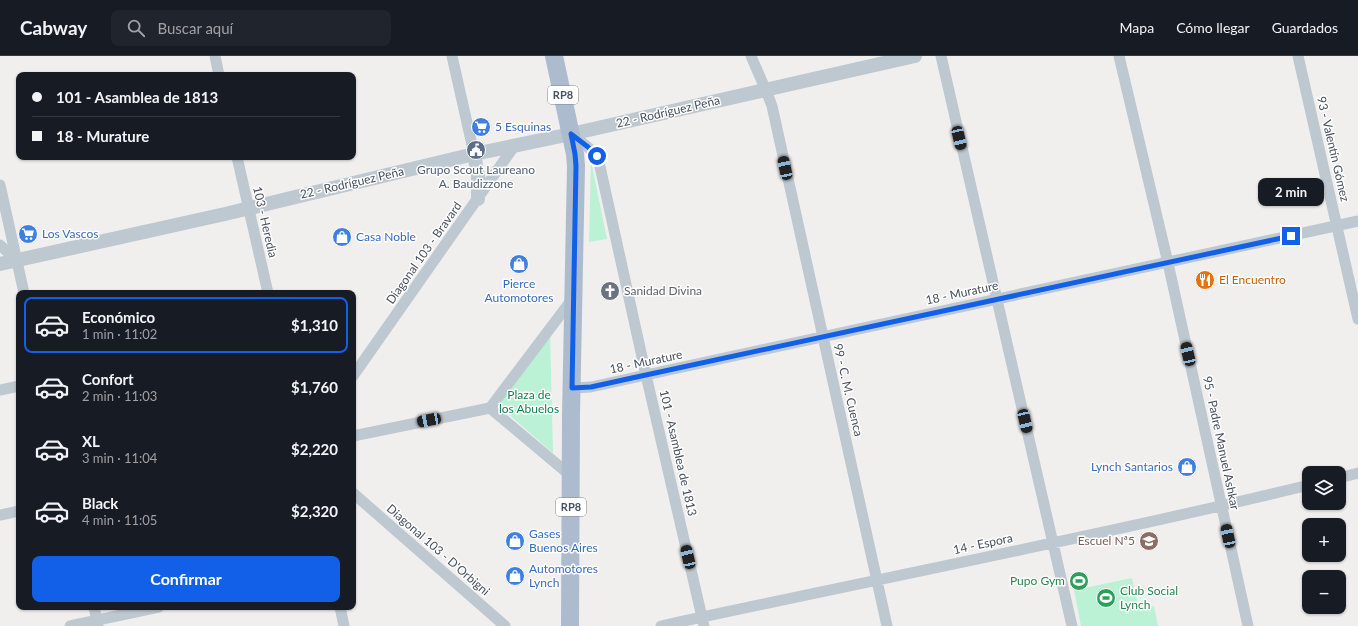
<!DOCTYPE html>
<html lang="es">
<head>
<meta charset="utf-8">
<style>
  :root { --surface:#171b24; --page:#20242c; --text:#f1f3f6; --muted:#9ea1a6; --line:#363941; --accent:#1260e8 }
  body { margin:0; font-family:Lato,sans-serif; background:var(--page); color:var(--text); height:100vh; display:flex; flex-direction:column; font-size:15px; white-space:nowrap }
  * { box-sizing:border-box; margin:0 }
  p { font-size:13px; color:var(--muted) }
  .icon { flex:none; width:22px; height:22px; fill:none; stroke:currentColor; stroke-width:2; stroke-linecap:round; stroke-linejoin:round }
  .map { position:relative; flex:1; overflow:hidden }
  .sheet { position:absolute; left:16px; top:234px; width:340px; height:320px; display:flex; flex-direction:column; background:var(--surface); border-radius:8px; box-shadow:0 1px 3px #0004 }
  .sheet>* { flex:none }
  .guide { position:absolute; left:16px; top:16px; width:340px; height:88px; border-radius:8px; box-shadow:0 1px 3px #0004; display:grid; align-content:center; height:88px; padding:0 16px; background:var(--surface) }
  .tools { position:absolute; left:1302px; top:410px; display:grid; gap:8px }
  .tools a { display:grid; place-items:center; width:44px; height:44px; border-radius:8px; background:var(--surface); box-shadow:0 1px 3px #0004; font-size:20px }
  .end { position:absolute; width:18px; height:18px; margin:-9px; border:5px solid #1260e8; background:#fff; box-shadow:0 0 0 2px #fff }
  .from { border-radius:50% }
  .bubble { position:absolute; height:28px; border-radius:8px; background:var(--surface); box-shadow:0 1px 3px #0004; font-size:13px; font-weight:700; line-height:28px; text-align:center }
  .car { position:absolute; width:12px; height:24px; margin:-12px -6px; border-radius:5px; box-shadow:0 0 3px 1px #0007; background:linear-gradient(#222 24%,#8ab4d8 0 40%,#222 0 76%,#8ab4d8 0 86%,#222 0) }
  .guide b { display:flex; align-items:center; gap:14px; height:38px; font-size:15px }
  .guide b+b { border-top:1px solid var(--line) }
  .guide i { width:10px; height:10px; background:var(--text) }
  ul { padding:7px 0 0; list-style:none }
  li { display:flex; align-items:center; gap:12px; height:56px; margin:0 8px 6px; padding:0 8px; border:2px solid transparent; border-radius:8px }
  li div { flex:1 }
  li b { display:block; font-size:15px }
  li em { font-style:normal; font-weight:700 }
  li.selected { border-color:var(--accent) }
  li>.icon { width:36px; height:36px; stroke-width:1.5 }
  .button { display:flex; gap:8px; margin-top:auto; padding:8px 16px }
  .button a { flex:1; height:46px; border-radius:8px; background:var(--accent); color:#fff; font-size:16px; font-weight:700; line-height:46px; text-align:center }
  header { display:flex; align-items:center; gap:24px; box-sizing:border-box; height:56px; padding:0 20px; background:var(--surface); border-bottom:1px solid var(--line) }
  header strong { font-size:19px }
  nav { display:flex; gap:22px; margin-inline-start:auto; font-size:14px }
  .search { width:280px; height:36px; background:var(--page); display:flex; align-items:center; gap:10px; box-sizing:border-box; padding:0 14px; border-radius:8px; color:var(--muted); font-size:15px }
  .map>svg:first-child { display:block }
  .green { fill:#bbf1d4 }
  .lines { fill:none; stroke-linecap:round; stroke-linejoin:round }
  .minor { stroke:#bec8d1; stroke-width:11 }
  .tertiary { stroke:#bec8d1; stroke-width:14 }
  .primary { stroke:#adbbcf; stroke-width:18 }
  .route { stroke:#1260e8; stroke-width:5 }
  .labels { text-anchor:middle; stroke-width:3; stroke-linejoin:round; paint-order:stroke }
  .shield { fill:#fff; stroke:#7e848e; stroke-width:1 }
  .shield-label { font-size:11px; font-weight:bold; fill:#46505d }
  .street-label { font-size:12px; fill:#46505d; stroke:#fff }
  .shop-label { font-size:12px; fill:#366cbe; stroke:#fff; text-anchor:start }
  .service-label { font-size:12px; fill:#4e5e75; stroke:#fff }
  .food-label { font-size:12px; fill:#c56008; stroke:#fff; text-anchor:start }
  .worship-label { font-size:12px; fill:#5b616d; stroke:#fff; text-anchor:start }
  .park-label { font-size:12px; fill:#138152; stroke:#fff }
  .education-label { font-size:12px; fill:#785e54; stroke:#fff; text-anchor:end }
  .leisure-label { font-size:12px; fill:#27864d; stroke:#fff; text-anchor:end }
</style>
</head>
<body>
<header>
<strong>Cabway</strong>
<div class="search"><svg class="icon" aria-label="search" viewBox="0 0 24 24"><circle cx="10" cy="10" r="6"/><path d="M15 15l6 6"/></svg>Buscar aquí</div>
<nav><a>Mapa</a><a>Cómo llegar</a><a>Guardados</a></nav>
</header>
<div class="map">
<svg width="1358" height="570" viewBox="0 0 1358 570">
  <rect width="100%" height="100%" fill="#f1efee"/>
  <!-- green -->
  <path class="green" d="M 591,105 L 607,183 L 589,186 Z
    M 550,277 L 553,397 L 498,349 Z
    M 1132,522 L 1139,553 L 1154,550 L 1158,570 L 1081,570 L 1074,534 Z"/>
  <g class="lines">
    <!-- minor -->
    <path class="minor" d="M 215,0 L 219,19
      M 452,0 L 474,98
      M 751,0 C 758,17 766,33 772,50 L 887,570
      M 941,0 L 1072,570
      M 1119,0 L 1168,207 L 1248,570
      M 1298,0 L 1358,263
      M 571,78 C 581,86 594,94 599,106 L 646,319 L 704,570
      M 237,101 L 268,237
      M 0,129 L 24,237
      M 0,189 L 17,205
      M 353,320 L 515,89
      M 572,332 L 591,331 L 646,319 L 1358,165
      M 0,334 L 19,330
      M 490,352 L 571,420
      M 353,380 L 490,352 L 573,242
      M 1339,422 L 1358,417
      M 353,437 L 505,570
      M 0,459 L 19,455
      M 94,551 L 98,570
      M 340,551 L 344,570
      M 70,570 L 159,551
      M 661,570 C 877,523 1094,481 1309,429"/>
    <!-- tertiary -->
    <path class="tertiary" d="M 474,98 L 478,120 L 478,143
      M 0,208 L 225,158 L 474,98 L 571,78 L 915,0"/>
    <!-- primary -->
    <path class="primary" d="M 554,0 L 575,98 L 576,110 L 571,359 L 570,570"/>
  </g>
  <g class="lines">
    <!-- route -->
    <path class="route" d="M 597,100 L 588,91 L 571,78 L 575,98 L 576,110 L 572,332 L 591,331 L 632,322 L 1291,180"/>
  </g>
  <!-- icons -->
  <defs>
    <g id="supermarket-disc" transform="scale(1)"><circle r="9.5" fill="#3f7fe0" stroke="#fff"/><path d="M-6-5.5h2.5l.6 2H6L4.5 2H-2.5L-4.4-4H-6ZM-1.5 3.2a1.3 1.3 0 1 0 .1 0ZM3 3.2a1.3 1.3 0 1 0 .1 0Z" fill="#fff"/></g>
    <g id="civic-disc" transform="scale(1)"><circle r="9.5" fill="#5c6f8a" stroke="#fff"/><path d="M-.6-6.5H3V-4.5H.6V-3L4-1V1h2V6H-6V1h2V-1L-.6-3ZM-1.2 2.5V6h2.4V2.5Z" fill="#fff"/></g>
    <g id="shop-disc" transform="scale(1)"><circle r="9.5" fill="#3f7fe0" stroke="#fff"/><path d="M-5-2.5h2.3a2.7 3.5 0 0 1 5.4 0H5L5.5 6h-11ZM-1.5-2.5h3a1.5 2.3 0 0 0-3 0Z" fill="#fff"/></g>
    <g id="restaurant-disc" transform="scale(1)"><circle r="9.5" fill="#e8710a" stroke="#fff"/><path d="M-5-6h1v4h1v-4h1v4h1v-4h1v5L-1.5 .5V6h-2V.5L-5-1ZM5-6V6H3V1.5H1.5Q1.5-4 5-6Z" fill="#fff"/></g>
    <g id="church-disc" transform="scale(1)"><circle r="9.5" fill="#6b7280" stroke="#fff"/><path d="M-1.2-6h2.4v3.5h3.3v2.4h-3.3V6h-2.4V-.1h-3.3v-2.4h3.3Z" fill="#fff"/></g>
    <g id="school-disc" transform="scale(1)"><circle r="9.5" fill="#8d6e63" stroke="#fff"/><path d="M0-5L7-2L0 1L-7-2ZM-4 1L0 2.5L4 1V4Q0 6-4 4Z" fill="#fff"/></g>
    <g id="stadium-disc" transform="scale(1)"><circle r="9.5" fill="#2e9e5b" stroke="#fff"/><path d="M0-5a6.5 5 0 1 0 0 10a6.5 5 0 1 0 0-10ZM-3.5-1.8h7v3.6h-7Z" fill="#fff"/></g>
  </defs>
  <g fill-rule="evenodd">
    <use href="#supermarket-disc" x="481" y="71"/>
    <use href="#civic-disc" x="476" y="94"/>
    <use href="#supermarket-disc" x="28" y="178"/>
    <use href="#shop-disc" x="342" y="181"/>
    <use href="#shop-disc" x="519" y="208"/>
    <use href="#restaurant-disc" x="1205" y="224"/>
    <use href="#church-disc" x="610" y="235"/>
    <use href="#shop-disc" x="1187" y="411"/>
    <use href="#shop-disc" x="515" y="485"/>
    <use href="#school-disc" x="1149" y="485"/>
    <use href="#shop-disc" x="515" y="520"/>
    <use href="#stadium-disc" x="1079" y="525"/>
    <use href="#stadium-disc" x="1106" y="542"/>
  </g>
  <g class="labels">
    <!-- shield labels -->
    <g class="shield">
      <rect x="548" y="30" width="30" height="18" rx="3"/>
      <rect x="556" y="442" width="30" height="18" rx="3"/>
    </g>
    <g class="shield-label">
      <text x="563" y="43">RP8</text>
      <text x="571" y="455">RP8</text>
    </g>
    <!-- street labels -->
    <g class="street-label">
      <text transform="translate(668 56) rotate(-13)" y="4">22 - Rodríguez Peña</text>
      <text transform="translate(1333 93) rotate(77)" y="4">93 - Valentín Gómez</text>
      <text transform="translate(352 127) rotate(-13)" y="4">22 - Rodríguez Peña</text>
      <text transform="translate(265 166) rotate(77)" y="4">103 - Heredia</text>
      <text transform="translate(424 197) rotate(-55)" y="4">Diagonal 103 - Bravard</text>
      <text transform="translate(962 237) rotate(-12)" y="4">18 - Murature</text>
      <text transform="translate(646 306) rotate(-12)" y="4">18 - Murature</text>
      <text transform="translate(848 334) rotate(77)" y="4">99 - C. M. Cuenca</text>
      <text transform="translate(1221 387) rotate(78)" y="4">95 - Padre Manuel Ashkar</text>
      <text transform="translate(678 397) rotate(77)" y="4">101 - Asamblea de 1813</text>
      <text transform="translate(983 488) rotate(-12)" y="4">14 - Espora</text>
      <text transform="translate(438 494) rotate(41)" y="4">Diagonal 103 - D'Orbigni</text>
    </g>
    <!-- shop labels -->
    <g class="shop-label">
      <text x="495" y="75">5 Esquinas</text>
      <text x="42" y="182">Los Vascos</text>
      <text x="356" y="185">Casa Noble</text>
      <text x="519" y="232" text-anchor="middle">Pierce<tspan x="519" dy="14">Automotores</tspan></text>
      <text x="1173" y="415" text-anchor="end">Lynch Santarios</text>
      <text x="529" y="482">Gases<tspan x="529" dy="14">Buenos Aires</tspan></text>
      <text x="529" y="517">Automotores<tspan x="529" dy="14">Lynch</tspan></text>
    </g>
    <!-- service labels -->
    <g class="service-label">
      <text x="476" y="118">Grupo Scout Laureano<tspan x="476" dy="14">A. Baudizzone</tspan></text>
    </g>
    <!-- food labels -->
    <g class="food-label">
      <text x="1219" y="228">El Encuentro</text>
    </g>
    <!-- worship labels -->
    <g class="worship-label">
      <text x="624" y="239">Sanidad Divina</text>
    </g>
    <!-- park labels -->
    <g class="park-label">
      <text x="529" y="343">Plaza de<tspan x="529" dy="14">los Abuelos</tspan></text>
    </g>
    <!-- education labels -->
    <g class="education-label">
      <text x="1135" y="489">Escuel Nª5</text>
    </g>
    <!-- leisure labels -->
    <g class="leisure-label">
      <text x="1065" y="529">Pupo Gym</text>
      <text x="1120" y="539" text-anchor="start">Club Social<tspan x="1120" dy="14">Lynch</tspan></text>
    </g>
  </g>
</svg>
<div class="tools">
<a><svg class="icon" aria-label="layers" viewBox="0 0 24 24"><path d="M12 4l9 5-9 5-9-5zM3 14l9 5 9-5"/></svg></a>
<a>+</a>
<a>−</a>
</div>
<i class="end from" style="left:597px;top:100px"></i>
<i class="end" style="left:1291px;top:180px"></i>
<div class="bubble" style="left:1258px;top:122px;width:66px">2 min</div>
<i class="car" style="left:959px;top:82px;rotate:167deg"></i>
<i class="car" style="left:785px;top:112px;rotate:348deg"></i>
<i class="car" style="left:1188px;top:298px;rotate:347deg"></i>
<i class="car" style="left:429px;top:364px;rotate:259deg"></i>
<i class="car" style="left:1025px;top:365px;rotate:167deg"></i>
<i class="car" style="left:1228px;top:480px;rotate:348deg"></i>
<i class="car" style="left:688px;top:501px;rotate:347deg"></i>
<div class="guide">
<b><i class="from"></i>101 - Asamblea de 1813</b>
<b><i></i>18 - Murature</b>
</div>
<section class="sheet">
<ul>
<li class="selected"><svg class="icon" aria-label="car" viewBox="0 0 24 24"><path d="M5 17H2v-5l4-1 3-4h7l3 4 3 1v5h-3M9 17h6M6 11h13"/><circle cx="7" cy="17" r="2"/><circle cx="17" cy="17" r="2"/></svg><div><b>Económico</b><p>1 min · 11:02</p></div><em>$1,310</em></li>
<li><svg class="icon" aria-label="car" viewBox="0 0 24 24"><path d="M5 17H2v-5l4-1 3-4h7l3 4 3 1v5h-3M9 17h6M6 11h13"/><circle cx="7" cy="17" r="2"/><circle cx="17" cy="17" r="2"/></svg><div><b>Confort</b><p>2 min · 11:03</p></div><em>$1,760</em></li>
<li><svg class="icon" aria-label="car" viewBox="0 0 24 24"><path d="M5 17H2v-5l4-1 3-4h7l3 4 3 1v5h-3M9 17h6M6 11h13"/><circle cx="7" cy="17" r="2"/><circle cx="17" cy="17" r="2"/></svg><div><b>XL</b><p>3 min · 11:04</p></div><em>$2,220</em></li>
<li><svg class="icon" aria-label="car" viewBox="0 0 24 24"><path d="M5 17H2v-5l4-1 3-4h7l3 4 3 1v5h-3M9 17h6M6 11h13"/><circle cx="7" cy="17" r="2"/><circle cx="17" cy="17" r="2"/></svg><div><b>Black</b><p>4 min · 11:05</p></div><em>$2,320</em></li>
</ul>
<div class="button"><a>Confirmar</a></div>
</section>
</div>
</body>
</html>
